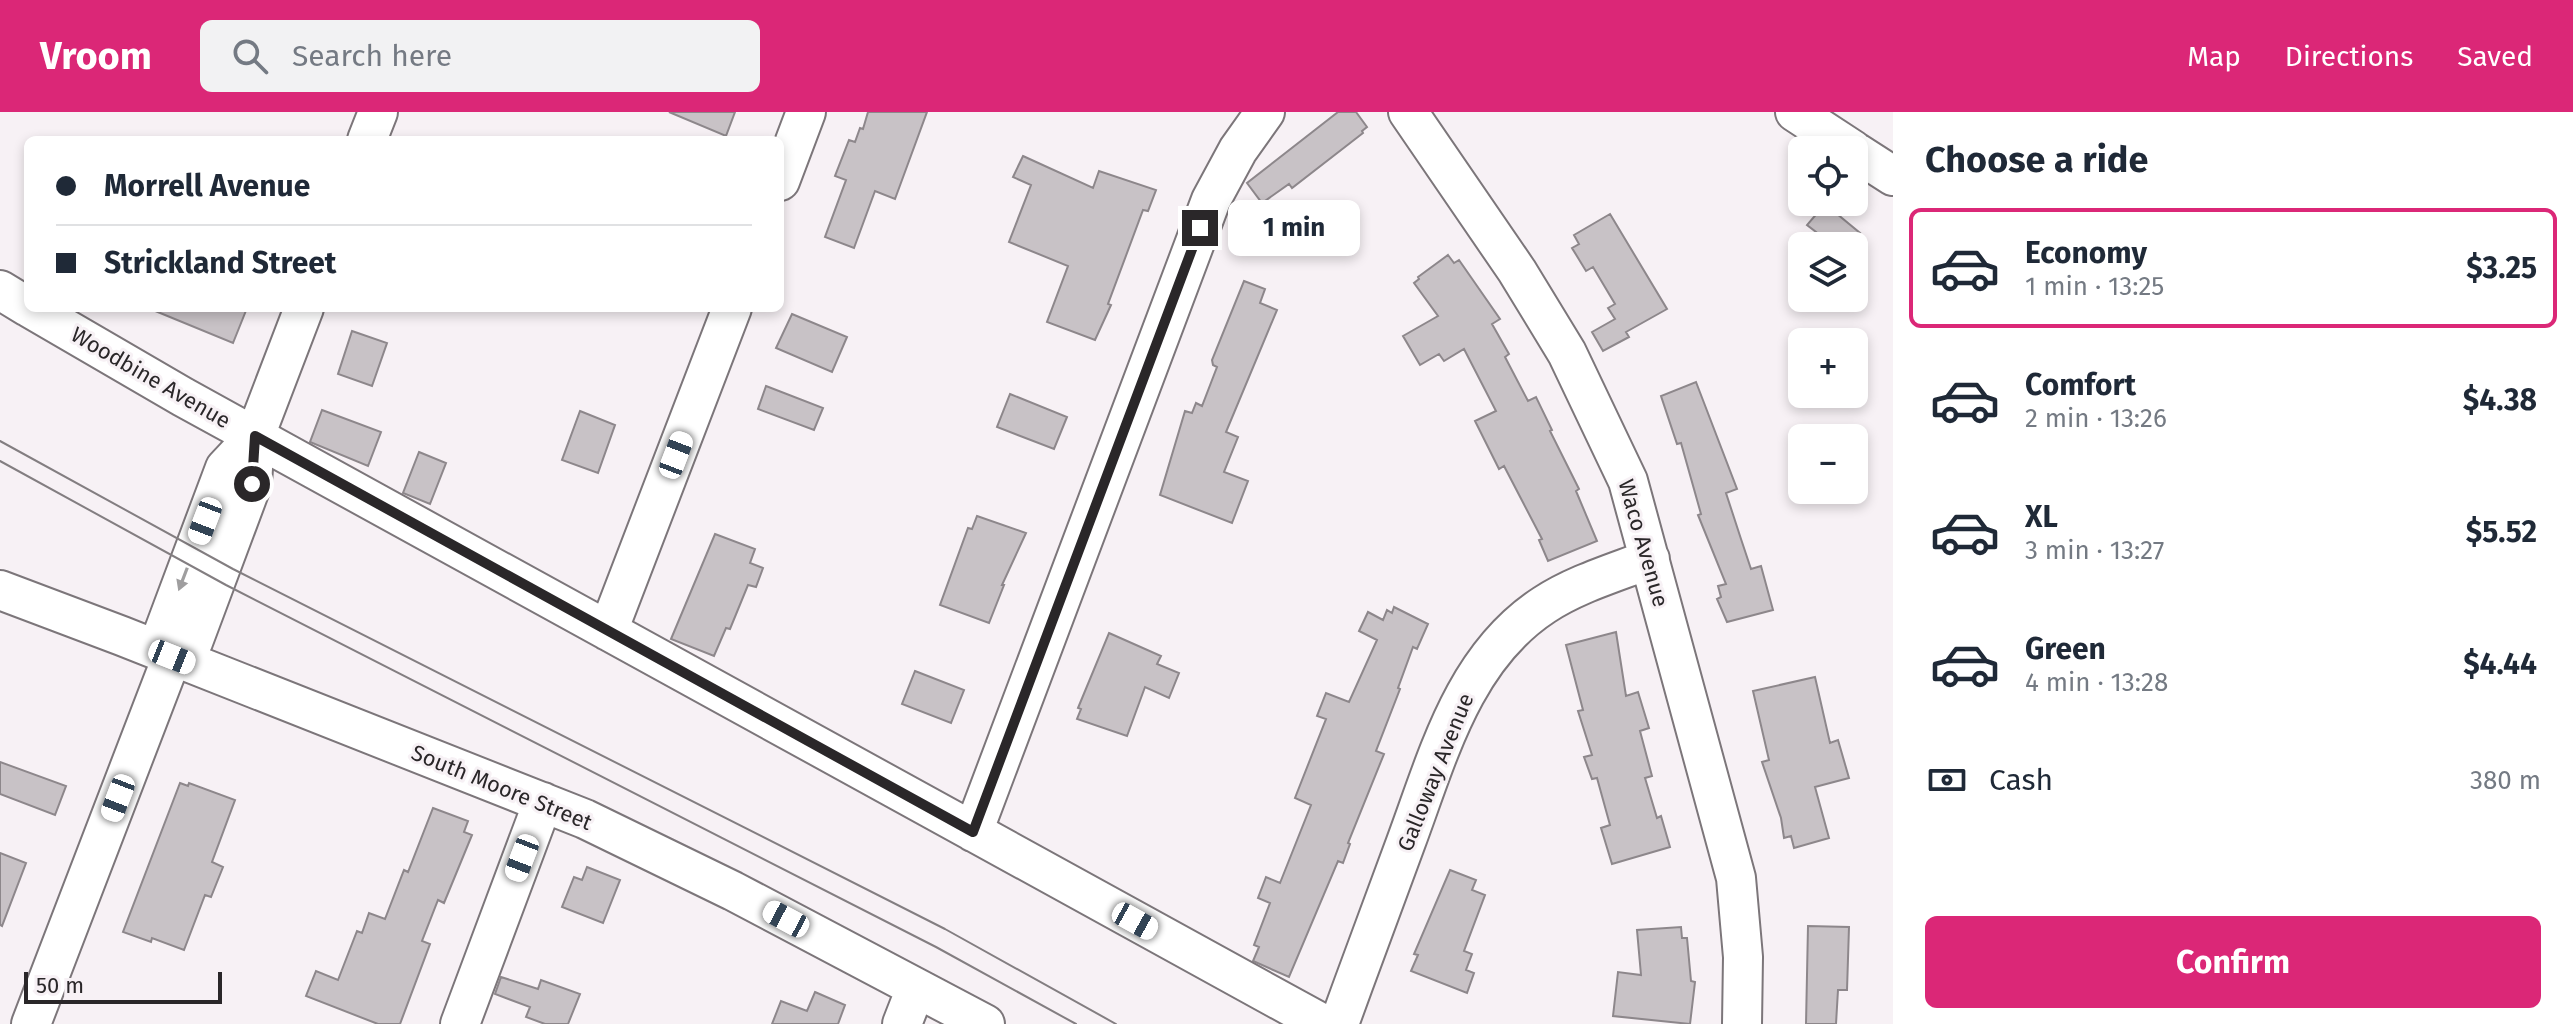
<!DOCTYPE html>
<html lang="en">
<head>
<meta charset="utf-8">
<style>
  :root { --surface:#fff; --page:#f2f2f3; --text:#1f2937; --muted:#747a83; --line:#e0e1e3; --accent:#db2777 }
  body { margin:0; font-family:"Fira Sans",sans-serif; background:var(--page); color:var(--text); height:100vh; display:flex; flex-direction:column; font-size:30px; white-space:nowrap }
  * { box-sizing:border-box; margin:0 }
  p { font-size:26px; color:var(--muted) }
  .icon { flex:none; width:44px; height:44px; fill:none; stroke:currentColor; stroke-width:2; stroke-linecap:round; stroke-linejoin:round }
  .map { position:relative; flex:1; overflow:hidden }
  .sheet { display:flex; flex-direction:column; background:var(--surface); width:680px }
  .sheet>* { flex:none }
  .banner { position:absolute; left:24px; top:24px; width:760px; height:176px; border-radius:12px; box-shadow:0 4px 12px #0003; display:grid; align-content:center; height:176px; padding:0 32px; background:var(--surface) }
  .fabs { position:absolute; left:1788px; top:24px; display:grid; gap:16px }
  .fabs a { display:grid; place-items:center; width:80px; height:80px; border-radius:12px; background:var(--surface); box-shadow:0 4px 12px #0003; font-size:40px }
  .scale { position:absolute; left:24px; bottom:20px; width:198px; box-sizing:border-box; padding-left:8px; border:4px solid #2a2729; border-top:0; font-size:22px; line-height:28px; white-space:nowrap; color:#2a2729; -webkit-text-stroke:6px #f7f1f5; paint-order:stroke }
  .end { position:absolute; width:36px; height:36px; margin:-18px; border:10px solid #2a2729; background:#fff; box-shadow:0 0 0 4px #fff }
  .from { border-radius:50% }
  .bubble { position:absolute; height:56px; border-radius:12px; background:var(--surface); box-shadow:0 4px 12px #0003; font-size:26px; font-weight:700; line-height:56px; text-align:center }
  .car { position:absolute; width:24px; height:48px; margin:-24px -12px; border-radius:10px; box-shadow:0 0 6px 2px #0007; background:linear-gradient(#fff 24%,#345 0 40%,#fff 0 76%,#345 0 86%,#fff 0) }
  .banner b { display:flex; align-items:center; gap:28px; height:76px; font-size:30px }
  .banner b+b { border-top:2px solid var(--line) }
  .banner i { width:20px; height:20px; background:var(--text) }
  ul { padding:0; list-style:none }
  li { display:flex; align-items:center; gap:24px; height:120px; margin:0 16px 12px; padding:0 16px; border:4px solid transparent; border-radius:12px }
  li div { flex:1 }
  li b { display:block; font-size:30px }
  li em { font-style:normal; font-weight:700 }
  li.on { border-color:var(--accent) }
  li>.icon { width:72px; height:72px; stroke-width:1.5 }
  h2 { padding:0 32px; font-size:36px; line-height:96px }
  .pay { display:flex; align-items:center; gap:20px; height:88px; padding:0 32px; font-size:30px }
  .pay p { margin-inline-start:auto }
  .action { display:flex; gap:16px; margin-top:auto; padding:16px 32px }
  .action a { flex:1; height:92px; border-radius:12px; background:var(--accent); color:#fff; font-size:32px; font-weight:700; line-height:92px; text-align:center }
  header { display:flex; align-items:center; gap:48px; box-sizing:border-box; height:112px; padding:0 40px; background:var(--accent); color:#fff }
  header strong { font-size:38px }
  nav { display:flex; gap:44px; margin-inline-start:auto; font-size:28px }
  .search { width:560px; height:72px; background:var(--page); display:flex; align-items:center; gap:20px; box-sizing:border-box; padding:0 28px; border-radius:12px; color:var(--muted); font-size:30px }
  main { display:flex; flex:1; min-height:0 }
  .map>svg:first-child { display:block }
  .building { fill:#c8c2c6; stroke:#8d878b; stroke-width:2 }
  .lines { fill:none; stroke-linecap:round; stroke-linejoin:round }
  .minor-casing { stroke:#7c767a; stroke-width:42 }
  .minor { stroke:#fff; stroke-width:38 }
  .tram { stroke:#837e81; stroke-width:2 }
  .oneway { fill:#9f9e9f }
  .route { stroke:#2a2729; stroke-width:10 }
  .labels { text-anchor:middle; stroke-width:6; stroke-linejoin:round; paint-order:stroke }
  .street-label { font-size:22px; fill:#2a2729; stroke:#f7f1f5 }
</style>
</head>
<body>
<header>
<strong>Vroom</strong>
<div class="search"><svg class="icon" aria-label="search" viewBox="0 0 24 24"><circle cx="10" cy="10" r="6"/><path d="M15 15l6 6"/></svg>Search here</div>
<nav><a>Map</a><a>Directions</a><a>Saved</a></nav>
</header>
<main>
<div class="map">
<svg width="1893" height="912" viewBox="0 0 1893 912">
  <rect width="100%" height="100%" fill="#f7f1f5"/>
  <!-- building -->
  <path class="building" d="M 669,0 L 735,0 L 726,24 Z
    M 868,0 L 927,0 L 895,87 L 875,79 L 854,136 L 825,125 L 846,68 L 835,64 L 849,28 L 855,30 L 860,16 L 863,17 Z
    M 1338,0 L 1356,0 L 1367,15 L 1362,19 L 1363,21 L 1292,76 L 1289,72 L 1262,91 L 1247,71 Z
    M 1023,44 L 1093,76 L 1099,59 L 1156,78 L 1148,99 L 1143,98 L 1108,192 L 1111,193 L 1095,228 L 1047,210 L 1068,154 L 1009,130 L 1031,73 L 1013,65 Z
    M 1825,92 L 1860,121 L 1849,134 L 1823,134 L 1812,125 L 1816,120 L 1807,113 Z
    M 1610,102 L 1667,197 L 1626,220 L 1629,225 L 1603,239 L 1592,220 L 1615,207 L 1608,196 L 1615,192 L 1593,155 L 1586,159 L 1572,136 L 1579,132 L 1574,123 Z
    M 1448,143 L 1454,151 L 1459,148 L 1500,207 L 1492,212 L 1509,242 L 1505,245 L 1528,289 L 1536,285 L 1552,318 L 1550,319 L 1579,377 L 1576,379 L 1597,429 L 1548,449 L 1539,428 L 1542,427 L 1504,354 L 1499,357 L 1475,309 L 1496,299 L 1464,237 L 1444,249 L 1439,242 L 1420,253 L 1403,224 L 1438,204 L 1414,171 L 1419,167 L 1418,165 Z
    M 1244,169 L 1265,177 L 1260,191 L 1277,198 L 1226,320 L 1238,325 L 1224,360 L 1248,369 L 1232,411 L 1160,383 L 1185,299 L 1192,301 L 1196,291 L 1202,294 L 1217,255 L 1213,253 L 1212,248 Z
    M 148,196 L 247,196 L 233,231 Z
    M 792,202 L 847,225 L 832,260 L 776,236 Z
    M 352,219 L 387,231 L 372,274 L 338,262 Z
    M 1696,270 L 1737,377 L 1726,381 L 1741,427 L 1751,457 L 1761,454 L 1773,498 L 1727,510 L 1717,487 L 1721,485 L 1718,474 L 1726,472 L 1698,403 L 1701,402 L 1681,331 L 1677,332 L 1661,284 Z
    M 766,274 L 823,296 L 814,318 L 758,297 Z
    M 1010,282 L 1067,305 L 1054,337 L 997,315 Z
    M 322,298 L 381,320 L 368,354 L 310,330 Z
    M 580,299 L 615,313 L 598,361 L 562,348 Z
    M 419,340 L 446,351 L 430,392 L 403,381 Z
    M 977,404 L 1026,421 L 1002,473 L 1004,473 L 989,511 L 940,493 L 968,416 L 972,417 Z
    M 715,422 L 755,437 L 750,451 L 763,456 L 756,475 L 748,473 L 730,517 L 726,516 L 714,544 L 671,527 Z
    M 1394,495 L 1428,512 L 1417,537 L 1413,535 L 1398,576 L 1400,577 L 1376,639 L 1384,642 L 1348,731 L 1350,732 L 1343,751 L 1338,749 L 1289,865 L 1253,849 L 1259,835 L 1254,833 L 1270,791 L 1258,786 L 1266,765 L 1280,771 L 1311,693 L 1295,686 L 1326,607 L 1317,604 L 1326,581 L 1349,590 L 1377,528 L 1359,519 L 1368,500 L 1383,508 L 1387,498 L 1392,501 Z
    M 1616,520 L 1626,584 L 1638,580 L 1649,616 L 1640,619 L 1652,664 L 1645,666 L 1657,706 L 1661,704 L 1670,735 L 1612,752 L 1601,716 L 1610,713 L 1597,666 L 1592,667 L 1584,645 L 1592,643 L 1578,599 L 1583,598 L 1566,533 Z
    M 1109,521 L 1161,544 L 1157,552 L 1179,561 L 1169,586 L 1145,575 L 1127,624 L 1077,607 L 1081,597 L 1078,596 Z
    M 915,559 L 964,578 L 951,611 L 902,592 Z
    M 1815,565 L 1830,631 L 1838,628 L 1849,666 L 1815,675 L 1829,726 L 1794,736 L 1791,724 L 1784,726 L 1781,706 L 1762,650 L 1769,648 L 1753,579 Z
    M 0,650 L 66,674 L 55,703 L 0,682 Z
    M 180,671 L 188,674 L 189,671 L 235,688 L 212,750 L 223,755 L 211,785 L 205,783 L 184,838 L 152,826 L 151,830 L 123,820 Z
    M 433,696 L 468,709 L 464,720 L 472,723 L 444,791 L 438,788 L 422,829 L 430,832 L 400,912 L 378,912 L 306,884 L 316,859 L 338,868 L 357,819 L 362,821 L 369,801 L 385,807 L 404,758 L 408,760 Z
    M 0,741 L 26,751 L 2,814 L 0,813 Z
    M 587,755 L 620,768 L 603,811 L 562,795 L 574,765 L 582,768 Z
    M 1450,758 L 1476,768 L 1472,778 L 1485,783 L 1464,839 L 1472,842 L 1466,858 L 1474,861 L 1467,881 L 1411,859 L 1418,843 L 1414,842 Z
    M 1808,814 L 1849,815 L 1847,878 L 1838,878 L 1836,912 L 1806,912 Z
    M 1681,815 L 1682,826 L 1687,826 L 1691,869 L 1695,870 L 1690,912 L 1613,904 L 1618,860 L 1641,863 L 1637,818 Z
    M 501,865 L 538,877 L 541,868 L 580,882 L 568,912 L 545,912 L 526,905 L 530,895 L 495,882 Z
    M 815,880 L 845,893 L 838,912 L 772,912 L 781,889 L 807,899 Z"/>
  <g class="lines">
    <!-- minor casing -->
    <g class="minor-casing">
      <path id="minor" d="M 1408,0 L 1517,159 L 1567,241 L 1628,369 L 1736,766 L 1743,845 L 1742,912
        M 1795,0 L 1853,38
        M 367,28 L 378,0
        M 1854,39 L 1893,64
        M 780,69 L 806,0
        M 0,178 L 28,195
        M 30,196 L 183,285 L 1323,912
        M 0,478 L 122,524 L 585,707 L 733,779 L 985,912
        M 608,519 L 732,196
        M 172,545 L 164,519 L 225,356 L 255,324
        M 973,720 L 1211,88 L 1238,38 L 1265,0
        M 31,912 L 172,545 L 193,530 L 252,372 L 255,324 L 304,196
        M 460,912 L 543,690
        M 902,912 L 916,876
        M 1339,912 C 1361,851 1384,790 1406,730 C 1438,644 1463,546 1544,493 C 1576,472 1614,461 1650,447"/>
    </g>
    <!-- minor -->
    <use href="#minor" class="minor"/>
    <!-- tram -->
    <path class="tram" d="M 0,329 L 233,457 L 945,817 L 1116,912
      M 0,349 L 226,473 L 936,835 L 1076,912"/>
  </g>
  <!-- one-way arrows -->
  <defs><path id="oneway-solid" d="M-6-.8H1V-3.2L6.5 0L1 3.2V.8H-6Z" transform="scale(2)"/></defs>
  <use class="oneway" href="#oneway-solid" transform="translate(183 467) rotate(111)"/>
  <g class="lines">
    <!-- route -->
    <path class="route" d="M 252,372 L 255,324 L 973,720 L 1200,116"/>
  </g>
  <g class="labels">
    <!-- street labels -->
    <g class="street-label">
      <text transform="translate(151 265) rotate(30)" y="8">Woodbine Avenue</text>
      <text transform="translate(1644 431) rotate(74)" y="8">Waco Avenue</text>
      <text transform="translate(1435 660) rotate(-68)" y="8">Galloway Avenue</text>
      <text transform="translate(502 675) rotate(22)" y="8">South Moore Street</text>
    </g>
  </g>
</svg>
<div class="fabs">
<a><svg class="icon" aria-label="locate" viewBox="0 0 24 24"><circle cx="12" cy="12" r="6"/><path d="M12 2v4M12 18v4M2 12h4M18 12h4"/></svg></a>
<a><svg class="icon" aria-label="layers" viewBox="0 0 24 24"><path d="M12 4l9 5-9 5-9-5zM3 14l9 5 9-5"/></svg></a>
<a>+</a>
<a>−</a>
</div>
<div class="scale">50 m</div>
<i class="end from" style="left:252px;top:372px"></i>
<i class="end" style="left:1200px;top:116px"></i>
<div class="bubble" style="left:1228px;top:88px;width:132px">1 min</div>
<i class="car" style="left:676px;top:343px;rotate:21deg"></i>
<i class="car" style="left:205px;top:409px;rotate:201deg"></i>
<i class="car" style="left:172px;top:545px;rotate:112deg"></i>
<i class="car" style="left:118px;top:686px;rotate:201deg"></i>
<i class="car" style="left:522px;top:746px;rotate:201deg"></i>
<i class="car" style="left:786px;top:807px;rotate:298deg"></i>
<i class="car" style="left:1135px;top:809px;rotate:119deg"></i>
<div class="banner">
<b><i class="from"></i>Morrell Avenue</b>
<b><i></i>Strickland Street</b>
</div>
</div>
<section class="sheet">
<h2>Choose a ride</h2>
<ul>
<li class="on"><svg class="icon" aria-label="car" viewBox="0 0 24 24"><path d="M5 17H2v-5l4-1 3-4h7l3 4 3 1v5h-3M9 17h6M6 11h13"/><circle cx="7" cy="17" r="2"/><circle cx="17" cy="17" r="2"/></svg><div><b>Economy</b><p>1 min · 13:25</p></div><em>$3.25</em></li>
<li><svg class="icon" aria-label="car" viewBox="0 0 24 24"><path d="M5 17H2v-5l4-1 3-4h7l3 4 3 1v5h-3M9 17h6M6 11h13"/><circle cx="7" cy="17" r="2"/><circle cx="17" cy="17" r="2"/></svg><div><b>Comfort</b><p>2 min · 13:26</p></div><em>$4.38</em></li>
<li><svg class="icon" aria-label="car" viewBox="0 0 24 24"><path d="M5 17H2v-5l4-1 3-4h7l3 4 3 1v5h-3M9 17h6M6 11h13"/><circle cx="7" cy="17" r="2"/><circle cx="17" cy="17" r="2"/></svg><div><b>XL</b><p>3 min · 13:27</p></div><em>$5.52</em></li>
<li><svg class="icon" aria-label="car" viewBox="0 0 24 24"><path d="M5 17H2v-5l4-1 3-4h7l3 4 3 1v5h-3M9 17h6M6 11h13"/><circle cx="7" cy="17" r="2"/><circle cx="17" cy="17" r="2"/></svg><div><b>Green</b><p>4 min · 13:28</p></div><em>$4.44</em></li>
</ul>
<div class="pay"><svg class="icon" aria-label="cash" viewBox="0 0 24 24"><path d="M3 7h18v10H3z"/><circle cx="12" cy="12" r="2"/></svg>Cash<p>380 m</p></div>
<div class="action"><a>Confirm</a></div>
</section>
</main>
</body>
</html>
